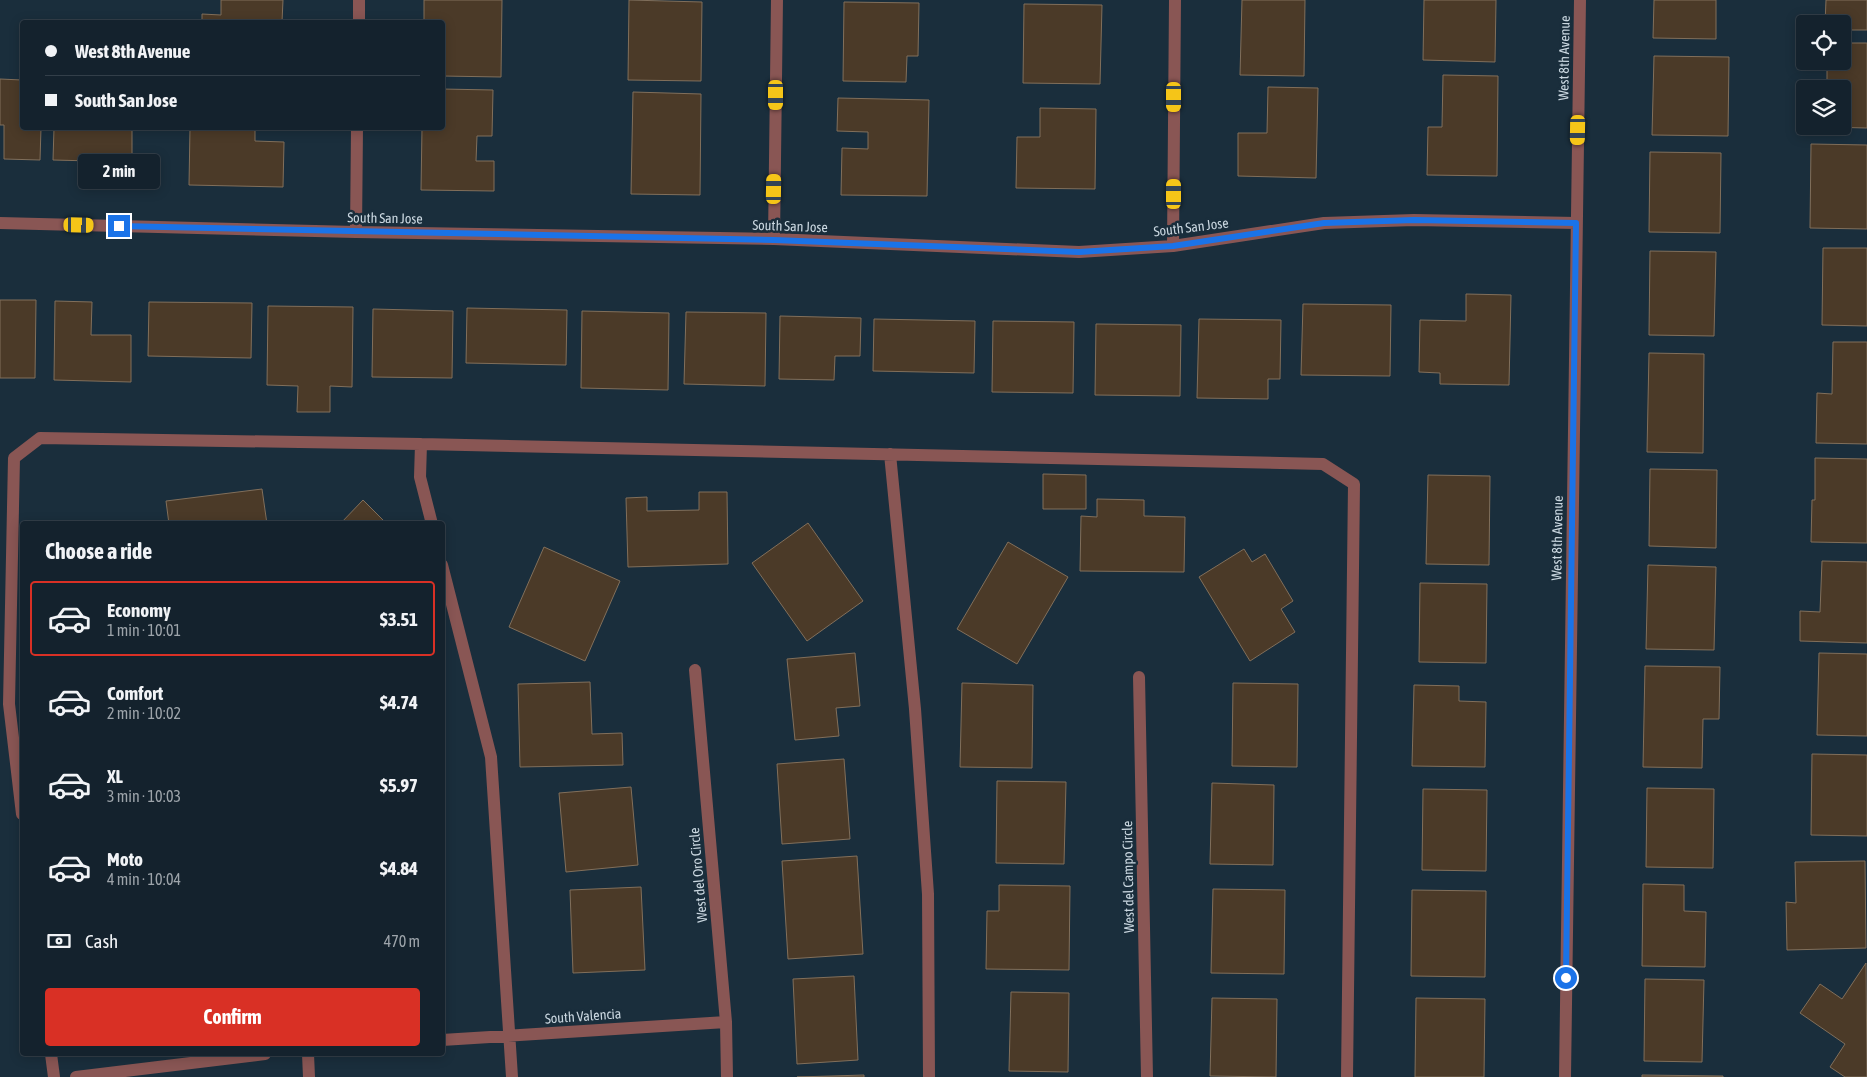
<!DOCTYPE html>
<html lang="en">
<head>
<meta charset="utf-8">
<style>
  :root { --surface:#14222d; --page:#212f39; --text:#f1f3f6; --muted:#9da4aa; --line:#333f49; --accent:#d93025 }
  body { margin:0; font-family:"Asap Condensed",sans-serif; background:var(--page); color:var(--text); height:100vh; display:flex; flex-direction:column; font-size:19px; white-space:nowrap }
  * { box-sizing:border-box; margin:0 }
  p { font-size:16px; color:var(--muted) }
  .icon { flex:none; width:28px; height:28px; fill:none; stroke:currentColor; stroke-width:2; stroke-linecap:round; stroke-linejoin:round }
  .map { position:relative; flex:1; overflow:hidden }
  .drawer { position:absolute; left:20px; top:521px; width:425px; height:535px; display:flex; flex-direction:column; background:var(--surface); border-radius:5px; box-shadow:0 2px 12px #0003,0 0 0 1px var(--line) }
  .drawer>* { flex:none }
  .guide { position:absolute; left:20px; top:20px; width:425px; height:110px; border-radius:5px; box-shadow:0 2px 12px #0003,0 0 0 1px var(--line); display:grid; align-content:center; height:110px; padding:0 25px; background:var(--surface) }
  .controls { position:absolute; left:1796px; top:15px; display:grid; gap:10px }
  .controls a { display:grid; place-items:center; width:55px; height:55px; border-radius:5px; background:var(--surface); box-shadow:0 2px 12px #0003,0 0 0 1px var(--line); font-size:25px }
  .end { position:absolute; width:22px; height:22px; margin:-11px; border:6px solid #1a73e8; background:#fff; box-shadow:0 0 0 2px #fff }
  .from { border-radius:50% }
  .bubble { position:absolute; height:35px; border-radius:5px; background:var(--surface); box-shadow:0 2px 12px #0003,0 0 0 1px var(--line); font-size:16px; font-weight:700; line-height:35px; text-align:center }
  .car { position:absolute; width:15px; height:30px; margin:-15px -8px; border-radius:6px; box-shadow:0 0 4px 1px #0007; background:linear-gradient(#f5c518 24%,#345 0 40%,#f5c518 0 76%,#345 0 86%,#f5c518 0) }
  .guide b { display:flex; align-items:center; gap:18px; height:48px; font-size:19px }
  .guide b+b { border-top:1px solid var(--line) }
  .guide i { width:12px; height:12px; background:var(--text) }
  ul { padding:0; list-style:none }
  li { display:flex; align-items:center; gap:15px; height:75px; margin:0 10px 8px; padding:0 15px; border:2px solid transparent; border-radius:5px }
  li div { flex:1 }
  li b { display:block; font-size:19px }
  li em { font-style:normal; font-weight:700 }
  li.selected { border-color:var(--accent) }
  li>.icon { width:45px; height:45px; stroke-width:1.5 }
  h2 { padding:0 25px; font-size:22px; line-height:60px }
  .pay { display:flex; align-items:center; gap:12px; height:55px; padding:0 25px; font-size:19px }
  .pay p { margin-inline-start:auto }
  .action { display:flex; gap:10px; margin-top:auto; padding:10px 25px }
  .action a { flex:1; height:58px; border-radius:5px; background:var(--accent); color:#fff; font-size:20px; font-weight:700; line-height:58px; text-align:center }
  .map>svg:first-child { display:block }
  .building { fill:#4b3a28; stroke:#816f5b }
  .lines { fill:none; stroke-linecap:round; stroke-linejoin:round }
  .minor { stroke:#895654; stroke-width:12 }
  .route { stroke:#1a73e8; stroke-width:6 }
  .labels { text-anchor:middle; stroke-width:5; stroke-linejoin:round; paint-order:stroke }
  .street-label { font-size:14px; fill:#cad7e0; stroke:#1a2e3c }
</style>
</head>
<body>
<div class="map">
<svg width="1867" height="1077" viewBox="0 0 1867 1077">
  <rect width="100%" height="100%" fill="#1a2e3c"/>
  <!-- building -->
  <path class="building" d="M 221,0 L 283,0 L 282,22 L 202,22 L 202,14 L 221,15 Z
    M 424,0 L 502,0 L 501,77 L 442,76 L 442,22 L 424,22 Z
    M 629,0 L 702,2 L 701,81 L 628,80 Z
    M 1242,0 L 1305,0 L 1304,76 L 1240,75 Z
    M 1424,0 L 1496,0 L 1495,62 L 1423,60 Z
    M 1654,0 L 1716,0 L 1716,39 L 1653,38 Z
    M 1826,0 L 1867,0 L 1867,30 L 1842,30 L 1842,24 L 1825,24 Z
    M 844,2 L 919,3 L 918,56 L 907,56 L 906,82 L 843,81 Z
    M 1024,4 L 1102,5 L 1100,84 L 1023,83 Z
    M 1842,43 L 1867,43 L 1867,128 L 1826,127 L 1842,126 L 1842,89 L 1827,89 L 1827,61 L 1842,61 Z
    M 1654,56 L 1729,57 L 1728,136 L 1652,135 Z
    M 1443,75 L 1498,76 L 1497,176 L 1427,175 L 1428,127 L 1442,127 Z
    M 0,79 L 22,80 L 22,128 L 41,128 L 40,160 L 4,159 L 4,125 L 0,125 Z
    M 1268,87 L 1318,88 L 1316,178 L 1238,176 L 1238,133 L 1267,133 Z
    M 442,89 L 493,90 L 492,136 L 477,136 L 476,161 L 494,161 L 494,191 L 421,190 L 422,128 L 442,128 Z
    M 633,92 L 701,94 L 700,195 L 631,194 Z
    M 838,98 L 929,100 L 927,196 L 841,195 L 842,148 L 868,149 L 868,132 L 837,131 Z
    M 1040,108 L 1096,109 L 1095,189 L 1016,188 L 1017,137 L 1040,137 Z
    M 54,128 L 132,128 L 132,162 L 53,160 Z
    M 190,128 L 255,128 L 255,141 L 284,142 L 283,187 L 189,185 Z
    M 1811,144 L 1867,145 L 1867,229 L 1810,228 Z
    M 1650,152 L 1721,153 L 1720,233 L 1649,232 Z
    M 1823,248 L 1867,248 L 1867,326 L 1822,325 Z
    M 1650,251 L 1716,252 L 1714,336 L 1649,335 Z
    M 1466,294 L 1511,295 L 1509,385 L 1440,384 L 1440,373 L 1419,372 L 1420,320 L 1466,321 Z
    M 0,300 L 36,300 L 35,378 L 0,378 Z
    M 55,301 L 92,302 L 91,335 L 131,335 L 131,382 L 54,380 Z
    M 149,302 L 252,303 L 251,358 L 148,356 Z
    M 1303,304 L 1391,305 L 1390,376 L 1301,375 Z
    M 268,306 L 353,307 L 352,387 L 330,386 L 330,412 L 297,412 L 298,386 L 267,385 Z
    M 467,308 L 567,310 L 566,365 L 466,363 Z
    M 373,309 L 453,311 L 452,378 L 372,377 Z
    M 582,311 L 669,313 L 668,390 L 581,388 Z
    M 686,312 L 766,313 L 765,386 L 684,384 Z
    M 780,316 L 861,318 L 860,356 L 835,356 L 834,380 L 779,379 Z
    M 874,319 L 975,321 L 974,373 L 873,371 Z
    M 1199,319 L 1281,320 L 1280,379 L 1268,379 L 1268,399 L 1197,398 Z
    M 993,321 L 1074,322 L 1073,393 L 992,392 Z
    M 1096,324 L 1181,325 L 1180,396 L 1095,395 Z
    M 1833,342 L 1867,342 L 1867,444 L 1816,443 L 1817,393 L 1832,394 Z
    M 1649,353 L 1704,354 L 1703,453 L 1647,452 Z
    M 1815,458 L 1867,459 L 1867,543 L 1811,542 L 1812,500 L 1815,500 Z
    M 1650,469 L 1717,470 L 1716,548 L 1649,546 Z
    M 1043,474 L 1086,475 L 1086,509 L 1043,509 Z
    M 1428,475 L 1490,476 L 1489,565 L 1426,564 Z
    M 262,489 L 267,524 L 169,524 L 166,501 Z
    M 699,492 L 727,492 L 728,564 L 628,567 L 626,498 L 647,497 L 647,511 L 699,510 Z
    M 1097,499 L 1144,500 L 1144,516 L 1185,517 L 1184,572 L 1080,571 L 1081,516 L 1097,517 Z
    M 363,500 L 387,524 L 340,524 Z
    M 808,523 L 863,601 L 807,641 L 752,563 Z
    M 1008,542 L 1068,577 L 1017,664 L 957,629 Z
    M 544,547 L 620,581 L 585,661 L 509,627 Z
    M 1244,549 L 1252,562 L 1265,554 L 1293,601 L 1281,609 L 1295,632 L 1250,661 L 1199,577 Z
    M 1822,561 L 1867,562 L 1867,643 L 1800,641 L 1800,611 L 1820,612 Z
    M 1648,565 L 1716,567 L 1714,650 L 1646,649 Z
    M 1420,583 L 1487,584 L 1486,663 L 1419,662 Z
    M 855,653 L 860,706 L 836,708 L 839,736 L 795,740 L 787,659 Z
    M 1819,653 L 1867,654 L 1867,736 L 1817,735 Z
    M 1645,666 L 1720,667 L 1719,719 L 1703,719 L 1702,768 L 1643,767 Z
    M 590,682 L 592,734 L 622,733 L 623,765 L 520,767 L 518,684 Z
    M 962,683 L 1033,685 L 1032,768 L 960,767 Z
    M 1233,683 L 1298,684 L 1297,767 L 1232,766 Z
    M 1414,685 L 1459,686 L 1459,701 L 1486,702 L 1485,767 L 1412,766 Z
    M 1812,754 L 1867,755 L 1867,836 L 1811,835 Z
    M 844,759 L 850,839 L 782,844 L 777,764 Z
    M 997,781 L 1066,782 L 1064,864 L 996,863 Z
    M 1212,783 L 1274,785 L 1273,865 L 1210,864 Z
    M 631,787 L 638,865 L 566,872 L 559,793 Z
    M 1647,788 L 1714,789 L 1713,868 L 1646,867 Z
    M 1423,789 L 1487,790 L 1486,871 L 1422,870 Z
    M 857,856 L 863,954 L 788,959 L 782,861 Z
    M 1865,861 L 1866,948 L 1787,950 L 1786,902 L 1796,903 L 1795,862 Z
    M 1643,884 L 1684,885 L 1684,911 L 1706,912 L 1705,967 L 1642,966 Z
    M 999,885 L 1070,886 L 1069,970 L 986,969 L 987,911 L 999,911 Z
    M 641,887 L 645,970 L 573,973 L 570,890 Z
    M 1213,889 L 1285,890 L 1284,974 L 1211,973 Z
    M 1412,890 L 1486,891 L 1485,977 L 1411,976 Z
    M 1866,963 L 1867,1077 L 1845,1077 L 1830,1067 L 1845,1044 L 1800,1013 L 1820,984 L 1842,999 Z
    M 854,976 L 858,1060 L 797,1064 L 793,979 Z
    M 1645,979 L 1704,980 L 1702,1062 L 1644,1061 Z
    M 1011,992 L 1069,993 L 1068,1072 L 1009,1071 Z
    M 1212,998 L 1277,999 L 1276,1077 L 1210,1076 Z
    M 1416,998 L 1485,999 L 1484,1077 L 1415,1077 Z
    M 864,1075 L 864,1077 L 797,1077 Z
    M 1642,1075 L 1723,1076 L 1723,1077 L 1642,1077 Z"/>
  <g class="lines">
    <!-- minor -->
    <path class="minor" d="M 359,22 L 359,0
      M 0,223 L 356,232 L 774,239 L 1079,252 L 1173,246 L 1324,223 L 1414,220 L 1576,223
      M 356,232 L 357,128
      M 774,239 L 777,0
      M 1173,246 L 1175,0
      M 421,444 L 420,477 L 432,524
      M 890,454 L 915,709 L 928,894 L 929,1077
      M 442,565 L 491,757 L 512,1077
      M 695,670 L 726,1022 L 727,1077
      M 1139,677 L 1147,1077
      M 22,814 L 9,704 L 14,458 L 40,438 L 421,444 L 1323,464 L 1354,484 L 1347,1077
      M 442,1040 L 726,1022
      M 51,1054 L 54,1077
      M 308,1054 L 309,1077
      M 76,1077 L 265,1054
      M 1565,1077 L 1580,0"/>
  </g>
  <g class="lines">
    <!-- route -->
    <path class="route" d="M 119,226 L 774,240 L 1079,252 L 1173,246 L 1324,223 L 1414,220 L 1576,223 L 1566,978"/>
  </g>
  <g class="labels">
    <!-- street labels -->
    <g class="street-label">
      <text transform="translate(1564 58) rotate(-89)" y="5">West 8th Avenue</text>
      <text transform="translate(385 218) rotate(1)" y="5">South San Jose</text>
      <text transform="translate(790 226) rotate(2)" y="5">South San Jose</text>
      <text transform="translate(1191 227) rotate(-7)" y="5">South San Jose</text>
      <text transform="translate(1557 538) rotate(-89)" y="5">West 8th Avenue</text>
      <text transform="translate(698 875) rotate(-95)" y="5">West del Oro Circle</text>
      <text transform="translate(1128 877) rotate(-91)" y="5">West del Campo Circle</text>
      <text transform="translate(583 1016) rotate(-4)" y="5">South Valencia</text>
    </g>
  </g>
</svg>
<div class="controls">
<a><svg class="icon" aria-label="locate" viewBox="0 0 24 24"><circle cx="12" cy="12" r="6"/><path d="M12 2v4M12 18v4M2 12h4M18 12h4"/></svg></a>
<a><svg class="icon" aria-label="layers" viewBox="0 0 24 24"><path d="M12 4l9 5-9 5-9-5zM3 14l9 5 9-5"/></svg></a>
</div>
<i class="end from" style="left:1566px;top:978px"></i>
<i class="end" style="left:119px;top:226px"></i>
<div class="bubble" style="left:78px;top:154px;width:82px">2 min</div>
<i class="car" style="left:776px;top:95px;rotate:180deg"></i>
<i class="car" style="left:1174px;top:97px;rotate:180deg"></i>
<i class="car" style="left:1578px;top:130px;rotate:181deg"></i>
<i class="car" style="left:774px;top:189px;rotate:1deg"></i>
<i class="car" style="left:1174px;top:194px;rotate:0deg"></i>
<i class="car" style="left:79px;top:225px;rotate:91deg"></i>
<div class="guide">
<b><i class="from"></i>West 8th Avenue</b>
<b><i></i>South San Jose</b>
</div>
<section class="drawer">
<h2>Choose a ride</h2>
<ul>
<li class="selected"><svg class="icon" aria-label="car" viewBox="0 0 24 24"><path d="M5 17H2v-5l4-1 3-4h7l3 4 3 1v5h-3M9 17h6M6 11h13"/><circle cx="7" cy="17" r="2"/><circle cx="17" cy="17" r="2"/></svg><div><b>Economy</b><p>1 min · 10:01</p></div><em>$3.51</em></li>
<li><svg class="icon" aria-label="car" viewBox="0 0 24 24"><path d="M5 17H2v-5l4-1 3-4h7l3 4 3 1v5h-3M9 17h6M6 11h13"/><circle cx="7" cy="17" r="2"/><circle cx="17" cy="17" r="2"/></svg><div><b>Comfort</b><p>2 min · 10:02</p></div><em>$4.74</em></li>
<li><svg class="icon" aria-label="car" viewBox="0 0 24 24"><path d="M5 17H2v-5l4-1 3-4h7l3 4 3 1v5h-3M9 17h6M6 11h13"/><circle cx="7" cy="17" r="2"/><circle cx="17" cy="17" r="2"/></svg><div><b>XL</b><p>3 min · 10:03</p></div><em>$5.97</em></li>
<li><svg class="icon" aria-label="car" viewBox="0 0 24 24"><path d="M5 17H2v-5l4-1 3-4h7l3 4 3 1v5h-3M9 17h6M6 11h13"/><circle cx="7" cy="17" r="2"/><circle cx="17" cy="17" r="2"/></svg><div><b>Moto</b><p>4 min · 10:04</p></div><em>$4.84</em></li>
</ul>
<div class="pay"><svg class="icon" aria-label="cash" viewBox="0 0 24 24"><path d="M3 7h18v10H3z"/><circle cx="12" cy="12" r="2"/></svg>Cash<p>470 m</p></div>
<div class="action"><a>Confirm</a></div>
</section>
</div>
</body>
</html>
